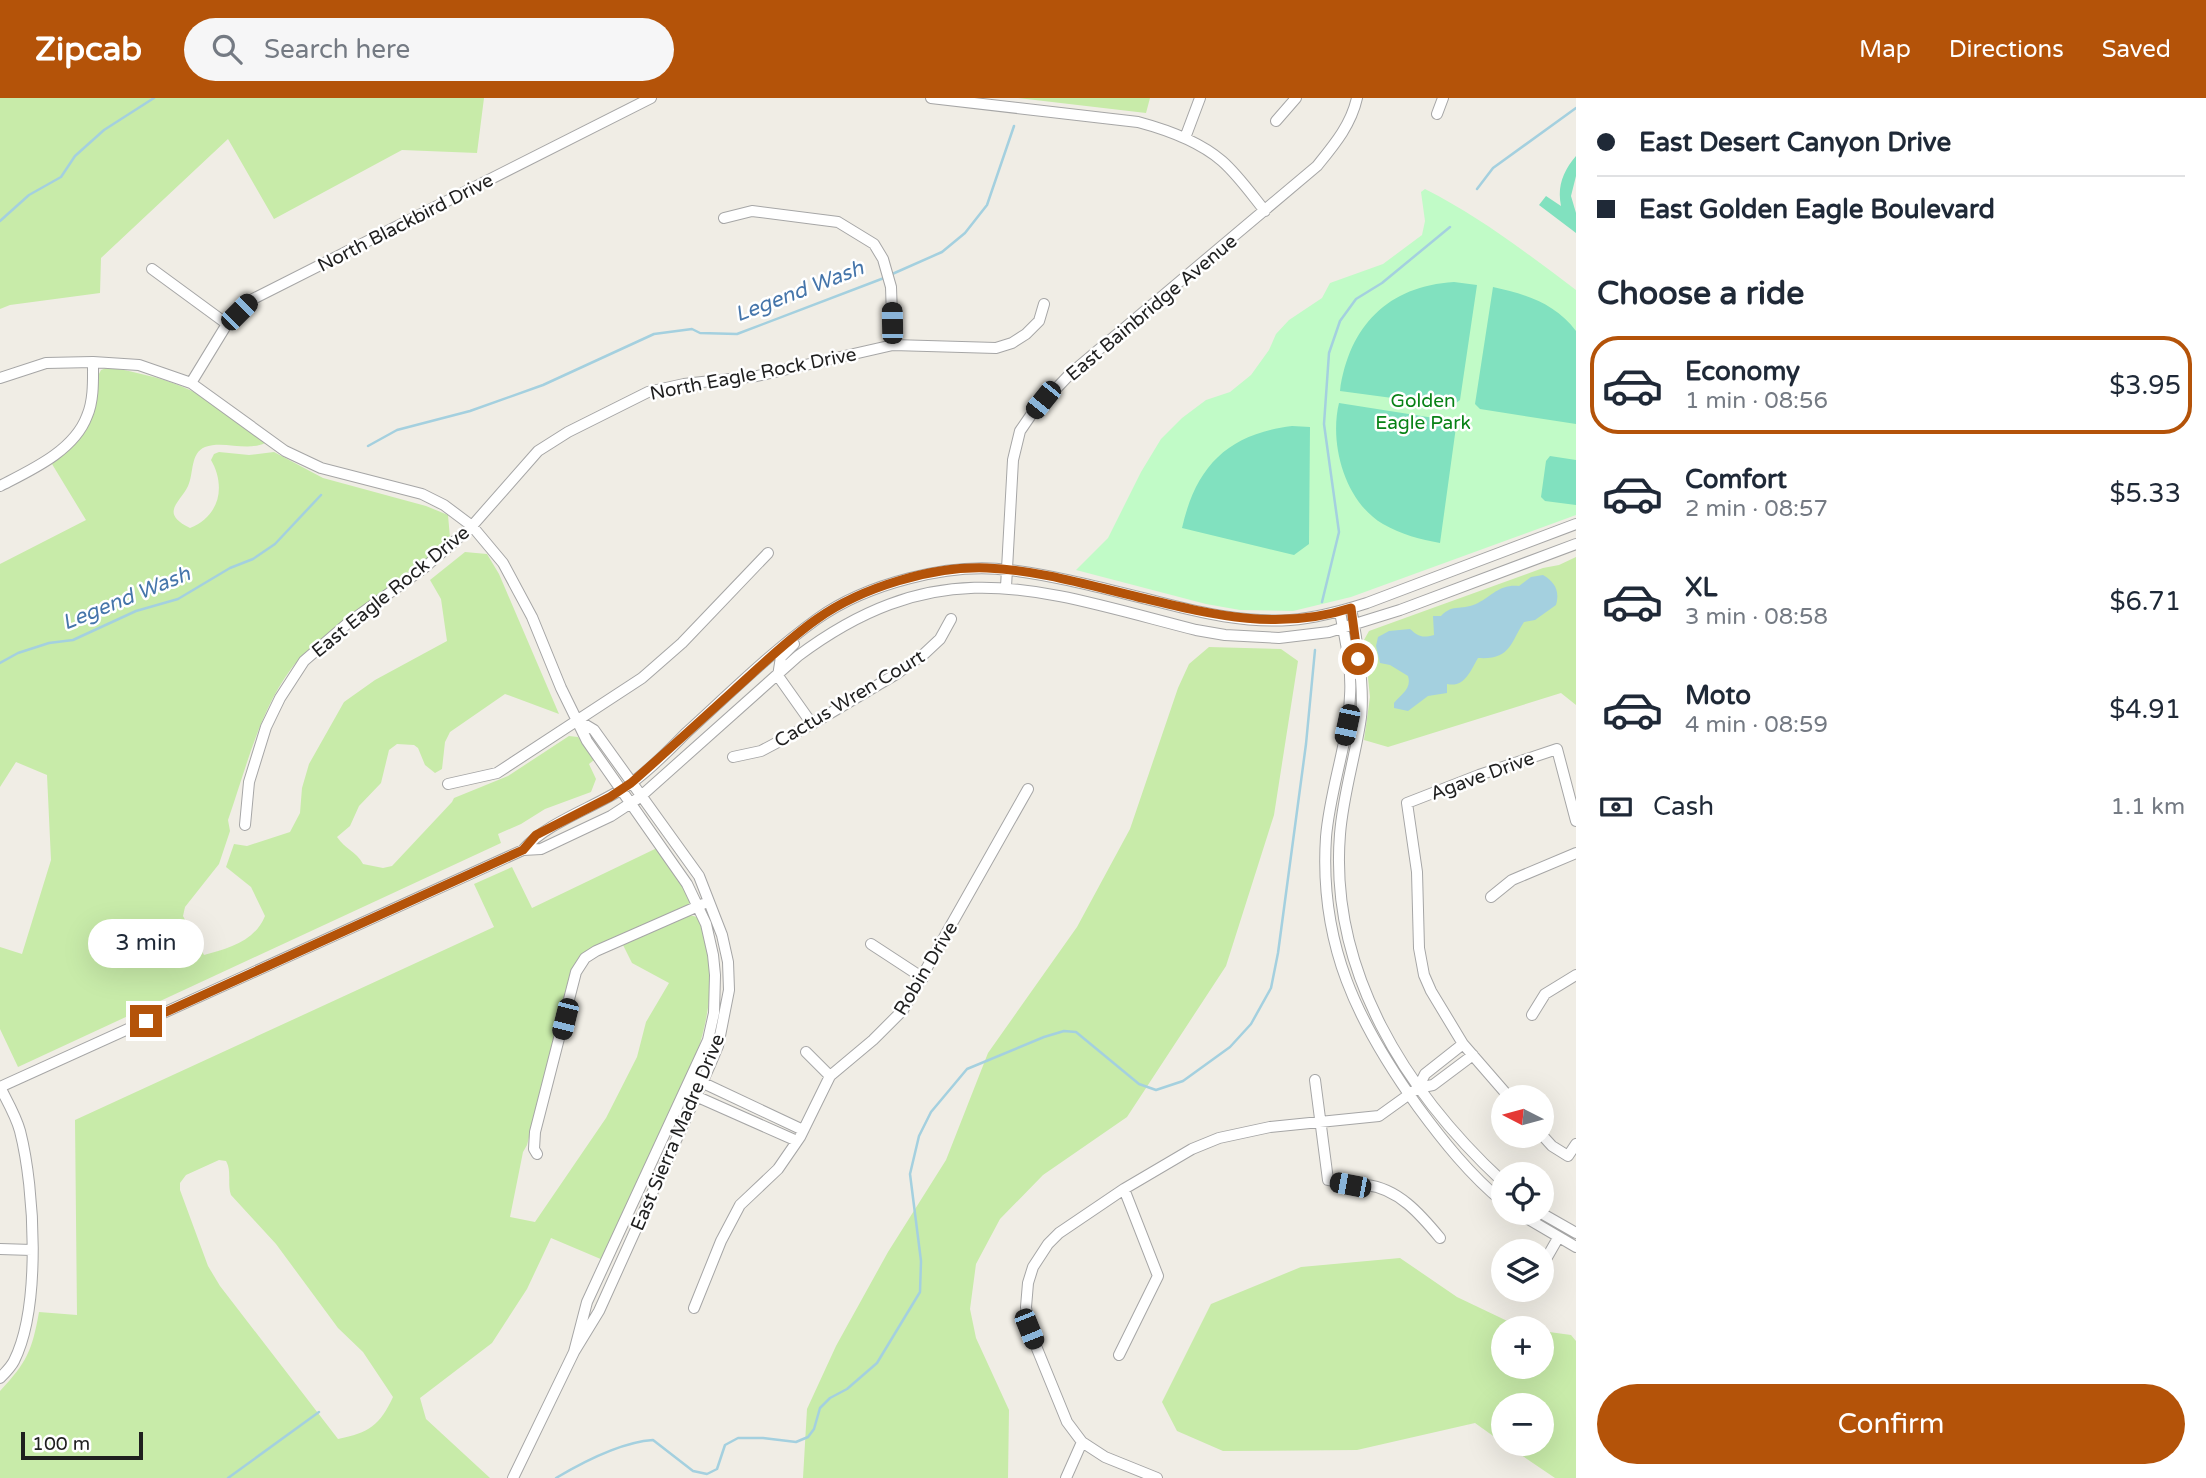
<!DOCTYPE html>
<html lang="en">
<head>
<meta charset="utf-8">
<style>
  :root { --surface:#fff; --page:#f6f6f7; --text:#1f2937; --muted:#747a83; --line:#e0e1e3; --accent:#b45309 }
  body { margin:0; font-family:"Varela Round",sans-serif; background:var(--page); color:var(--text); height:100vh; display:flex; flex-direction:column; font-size:26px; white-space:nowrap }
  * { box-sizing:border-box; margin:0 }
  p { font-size:23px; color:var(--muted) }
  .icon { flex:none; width:38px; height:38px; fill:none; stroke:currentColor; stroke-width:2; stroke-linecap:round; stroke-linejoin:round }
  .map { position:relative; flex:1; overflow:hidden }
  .sheet { display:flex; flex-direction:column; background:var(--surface); width:630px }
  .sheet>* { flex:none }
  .top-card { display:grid; align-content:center; height:154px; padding:0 21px; background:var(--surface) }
  .needle { width:46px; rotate:276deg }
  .tools { position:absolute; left:1491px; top:987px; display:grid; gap:14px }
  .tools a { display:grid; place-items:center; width:63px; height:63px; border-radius:50%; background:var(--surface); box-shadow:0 7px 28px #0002; font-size:35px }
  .scale { position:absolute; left:21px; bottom:18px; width:122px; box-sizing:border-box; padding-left:7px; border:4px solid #1f1f1f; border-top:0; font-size:19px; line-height:24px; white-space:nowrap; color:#1f1f1f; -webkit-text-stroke:5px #fff; paint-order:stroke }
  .end { position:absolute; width:32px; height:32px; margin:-16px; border:9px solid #b45309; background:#fff; box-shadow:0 0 0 4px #fff }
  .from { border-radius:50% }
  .bubble { position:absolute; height:49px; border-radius:24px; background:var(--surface); box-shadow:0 7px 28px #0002; font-size:23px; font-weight:600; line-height:49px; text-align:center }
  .car { position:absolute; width:21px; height:42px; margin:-21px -10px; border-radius:9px; box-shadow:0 0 5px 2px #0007; background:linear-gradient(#222 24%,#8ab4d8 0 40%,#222 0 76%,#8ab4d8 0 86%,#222 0) }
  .top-card b { display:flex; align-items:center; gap:24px; height:66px; font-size:26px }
  .top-card b+b { border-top:2px solid var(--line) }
  .top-card i { width:18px; height:18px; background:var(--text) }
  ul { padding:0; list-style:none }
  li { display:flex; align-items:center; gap:21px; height:98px; margin:0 14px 10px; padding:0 7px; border:4px solid transparent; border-radius:28px }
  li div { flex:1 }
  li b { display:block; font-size:26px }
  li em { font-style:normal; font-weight:600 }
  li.on { border-color:var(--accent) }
  li>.icon { width:63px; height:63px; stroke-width:1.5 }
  h2 { padding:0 21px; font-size:32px; line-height:84px }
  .pay { display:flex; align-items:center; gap:18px; height:77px; padding:0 21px; font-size:26px }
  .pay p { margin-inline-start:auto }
  .action { display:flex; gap:14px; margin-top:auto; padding:14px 21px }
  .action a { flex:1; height:80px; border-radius:42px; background:var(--accent); color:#fff; font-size:28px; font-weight:600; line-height:80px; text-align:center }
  header { display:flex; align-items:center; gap:42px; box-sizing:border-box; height:98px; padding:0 35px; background:var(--accent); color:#fff }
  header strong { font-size:33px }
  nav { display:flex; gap:38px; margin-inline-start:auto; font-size:24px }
  .search { width:490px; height:63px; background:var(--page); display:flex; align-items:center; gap:18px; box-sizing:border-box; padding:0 24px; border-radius:38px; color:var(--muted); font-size:26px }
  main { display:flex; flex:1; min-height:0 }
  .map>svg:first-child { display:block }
  .grass { fill:#c8eba9; fill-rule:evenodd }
  .park { fill:#c1fbc7 }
  .pitch { fill:#81e1bf }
  .water { fill:#a4d0df }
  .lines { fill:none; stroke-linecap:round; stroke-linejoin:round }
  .stream { stroke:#a4d0df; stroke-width:2.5 }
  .minor-casing { stroke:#a6a6a6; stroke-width:12 }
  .minor { stroke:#fff; stroke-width:10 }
  .route { stroke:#b45309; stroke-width:9 }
  .labels { text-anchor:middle; stroke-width:5; stroke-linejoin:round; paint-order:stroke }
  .street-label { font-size:19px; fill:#1f1f1f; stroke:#fff }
  .park-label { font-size:19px; fill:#088216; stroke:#fff }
  .water-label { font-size:21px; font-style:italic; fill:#4575aa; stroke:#fff }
</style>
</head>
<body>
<header>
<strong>Zipcab</strong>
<div class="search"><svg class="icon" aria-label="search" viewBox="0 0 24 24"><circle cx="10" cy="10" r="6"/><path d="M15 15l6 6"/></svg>Search here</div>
<nav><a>Map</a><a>Directions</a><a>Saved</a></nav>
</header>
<main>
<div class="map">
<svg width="1576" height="1380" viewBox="0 0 1576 1380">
  <rect width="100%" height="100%" fill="#f0ede5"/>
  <!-- grass -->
  <path class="grass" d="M 0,0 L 484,0 L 477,55 L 402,52 L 274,121 L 228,41 L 101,160 L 100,195 L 10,207 L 0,211 Z
    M 1018,0 L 1150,0 L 1146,15 Z
    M 109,269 C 134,274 159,279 183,289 C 214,301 239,325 265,345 C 246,354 224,342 205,349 C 190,355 194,376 188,388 C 180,405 159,415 190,430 C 220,418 226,388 211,362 L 214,356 L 219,354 L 249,357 L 274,354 L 323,380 L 426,408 L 448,417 L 450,440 C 412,478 364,504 324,539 C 316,546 306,553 299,561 C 261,605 247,668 228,722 L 230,733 L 219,766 L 185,809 L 183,818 L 204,857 C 228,851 255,843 265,818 L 251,789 L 226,769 L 234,746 L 247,748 L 290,734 L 300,715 L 302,690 L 309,666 L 344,604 L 375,582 L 447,543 L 441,501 L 430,482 L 465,454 L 487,456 L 499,476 L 559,616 L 505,596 L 450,634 L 445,644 L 442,671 L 435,675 L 425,667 L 418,650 L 414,647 L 397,646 L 389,652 L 381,685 L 359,708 L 350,728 L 337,739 C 345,751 356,753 363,766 L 383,770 L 392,768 L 452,704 L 454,700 L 508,678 L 569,638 L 578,639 L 594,662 L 589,666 L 596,681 L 591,694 L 545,711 L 521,726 L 498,736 L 501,745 L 18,969 L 0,931 L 0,849 L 22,856 L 51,762 L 47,677 L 16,664 L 0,689 L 0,466 L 86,422 L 52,366 C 87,339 94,319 99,276 L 101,272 Z
    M 1576,459 L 1576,607 L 1561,595 L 1388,649 L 1364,642 L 1370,599 L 1364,542 L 1369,533 L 1543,470 L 1559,467 Z
    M 1209,549 L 1281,551 L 1298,563 L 1274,717 L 1226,868 L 1127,1019 L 1043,1077 L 1000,1121 L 976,1166 L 970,1211 L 976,1240 L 1009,1312 L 1008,1380 L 803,1380 L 807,1311 L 836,1248 L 888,1154 L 946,1062 L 988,955 L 1077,829 L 1130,731 L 1178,590 L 1189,566 Z
    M 657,750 L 687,794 L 690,805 L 687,808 L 588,854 L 571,877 L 527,1047 L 523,1054 L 510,1119 L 535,1124 L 606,1020 L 637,959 L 646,924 L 669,885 L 632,865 L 623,847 L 690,817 L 700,820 C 716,866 712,909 697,955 L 603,1162 L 551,1140 L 527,1191 L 492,1245 L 420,1300 L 426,1321 L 490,1380 L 0,1380 L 0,1293 C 27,1264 32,1253 39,1214 L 77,1217 L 75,1022 L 494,829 L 474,786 L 512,769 L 532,810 ZM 219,1062 L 226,1063 C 232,1073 227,1086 231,1097 L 276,1146 L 338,1230 L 363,1254 L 393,1299 C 380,1327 369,1335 338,1341 L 220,1188 L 208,1168 L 180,1092 L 180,1085 L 186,1077 Z
    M 1400,1160 L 1457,1199 L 1522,1230 L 1503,1230 L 1503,1269 L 1542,1269 L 1542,1233 L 1571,1237 L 1576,1243 L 1576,1380 L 1555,1380 L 1505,1346 L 1542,1346 L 1542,1307 L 1503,1307 L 1503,1345 L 1475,1325 L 1357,1352 L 1223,1353 L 1177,1333 L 1162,1304 L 1211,1206 L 1301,1169 Z"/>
  <!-- park -->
  <path class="park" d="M 1425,91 C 1480,119 1527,155 1576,192 L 1576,417 L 1351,499 L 1293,513 L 1240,512 L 1206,506 L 1076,472 L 1108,440 L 1141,374 L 1161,341 L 1182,320 L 1206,302 L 1230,294 L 1251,277 L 1269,252 L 1276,236 L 1289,222 L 1322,200 L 1330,185 L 1383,166 L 1422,137 L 1425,123 L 1421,94 Z"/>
  <!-- pitch -->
  <path class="pitch" d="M 1576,58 L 1576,78 L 1571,98 L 1576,115 L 1576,135 L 1539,107 L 1546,98 L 1561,108 C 1557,89 1563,73 1576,58 Z
    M 1454,184 L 1477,187 L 1460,302 L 1452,308 L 1340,293 C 1349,228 1388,188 1454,184 Z
    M 1493,189 C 1525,196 1555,205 1576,233 L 1576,326 L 1480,311 L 1475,306 Z
    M 1339,305 L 1453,323 L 1456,329 L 1440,445 C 1420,441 1402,437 1383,426 C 1345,404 1329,346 1339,305 Z
    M 1292,328 L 1310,329 L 1309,446 L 1294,457 L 1182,430 C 1196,368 1228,336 1292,328 Z
    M 1550,358 L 1576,362 L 1576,407 L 1545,403 L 1541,399 L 1546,363 Z"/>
  <!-- water -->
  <path class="water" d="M 1543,477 C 1555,484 1560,493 1556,507 L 1535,522 L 1524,524 C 1510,545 1511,562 1478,560 C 1470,574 1464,590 1447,586 L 1447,595 L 1428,598 L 1408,613 L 1394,610 L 1394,605 C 1401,596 1412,591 1408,578 L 1390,567 L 1380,565 L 1376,548 L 1378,539 L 1389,533 L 1410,531 C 1419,539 1422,540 1434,537 L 1433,518 L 1441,518 C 1453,505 1463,513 1478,505 C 1493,497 1500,486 1519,488 L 1531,479 Z"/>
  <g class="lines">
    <!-- stream -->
    <path class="stream" d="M 1477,91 L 1493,70 L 1576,10
      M 0,123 L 29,97 L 61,79 L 75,58 L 104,32 L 154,0
      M 890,177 L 942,154 L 965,135 L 987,107 L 1014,28
      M 368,348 L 397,332 L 470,313 L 543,287 L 654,236 L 692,231 L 700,235 L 737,236 L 884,180
      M 1322,504 L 1339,434 L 1324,326 L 1329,255 L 1340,223 L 1356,201 L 1382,185 L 1450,129
      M 0,565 L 18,555 L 49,545 L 73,542 L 136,513 L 178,501 L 230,470 L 253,461 L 275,446 L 321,397
      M 228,1380 L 319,1314
      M 556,1380 C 583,1364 622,1344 653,1342 L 693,1373 L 707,1376 L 717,1371 L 725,1347 L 738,1340 L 763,1340 L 796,1344 L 808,1339 L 814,1331 L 820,1310 L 830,1300 L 847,1291 L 877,1265 L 920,1194 L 921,1163 L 910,1076 L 919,1038 L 931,1014 L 967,971 L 1044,939 L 1064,933 L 1076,934 L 1139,986 L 1156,992 L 1183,983 L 1230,949 L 1251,926 L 1271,890 L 1278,855 L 1306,646 L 1315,552"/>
    <!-- minor casing -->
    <g class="minor-casing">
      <path id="minor" d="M 931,0 L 1138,24 C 1168,32 1199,43 1222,63 C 1238,77 1252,97 1265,113
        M 1437,16 L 1443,0
        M 1276,23 L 1296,0
        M 1185,40 L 1200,0
        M 724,120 L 752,113 L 838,124 L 874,146 L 883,161 L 891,189 L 893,247
        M 152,171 L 227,226
        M 0,280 L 46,265 L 93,264 L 139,267 L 191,285 L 285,353 L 321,370 L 422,396 L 444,407 L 472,428 L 503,465 L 532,519 L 561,590 L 587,643 L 687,786 L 706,826 L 713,857 L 715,877 L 714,915 L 708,942 L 587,1204 L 574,1254
        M 191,285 L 227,226 L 251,202 L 651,0
        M 0,388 C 31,372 74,353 87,318 C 94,302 93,281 93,264
        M 1006,489 L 1013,362 L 1020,333 L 1031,317 L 1071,275 L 1317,68 C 1334,47 1351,27 1357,0
        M 1351,510 C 1357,542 1366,594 1360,626 C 1354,663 1343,698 1340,736 C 1329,873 1406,994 1503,1084
        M 1340,514 C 1345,541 1352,570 1350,598 C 1348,646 1330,691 1326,739 C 1319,846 1357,924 1418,1009 C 1443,1043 1470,1077 1503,1104
        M 794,546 L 781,559 L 778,578 L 812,626
        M 733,659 L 761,653 L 812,626 L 898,575 L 924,556 L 940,541 L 951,521
        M 448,686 L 497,675 L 642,580 L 682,545 L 768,455
        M 245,727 L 249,684 L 266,629 L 280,600 L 304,563 L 348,525 L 424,470 L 472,428 L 538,353 L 568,334 L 648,294 L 684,286 L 757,278 L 893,247 L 996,250 L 1012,245 L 1026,236 L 1039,223 L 1044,206
        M 523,752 C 548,723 597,709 630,686 C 650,672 668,653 685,636 C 728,597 770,555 817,521 C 866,486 949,464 1009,472 C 1059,478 1109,492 1159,504 C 1202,515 1245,525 1290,522 C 1316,520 1342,513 1367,505 L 1576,426
        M 1491,799 L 1512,782 L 1576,755
        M 871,846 L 923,880
        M 1532,917 L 1545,896 L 1576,877
        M 806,954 L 830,978
        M 1315,982 L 1328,1082 C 1341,1085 1353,1085 1366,1087 C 1398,1090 1421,1117 1440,1140
        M 699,983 L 803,1032
        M 0,989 L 523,752 L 541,751 L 611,718 L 640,699 L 798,558 C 941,451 1039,492 1196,532 L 1225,537 L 1279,540 L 1329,534 L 1400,512 L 1576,446
        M 1418,990 L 1425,976 L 1463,946
        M 691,996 L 797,1043
        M 1509,999 L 1463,946 L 1431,893 L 1424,877 L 1419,850 L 1417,774 L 1407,705 L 1479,677 L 1557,651 L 1576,723
        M 1542,1037 L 1552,1048 L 1568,1058 L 1576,1046
        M 537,1056 L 534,1051 L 535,1034 L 576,874 L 585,860 L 596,853 L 703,806
        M 1518,1115 L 1576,1149
        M 1541,1115 L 1576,1135
        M 0,1151 L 32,1152
        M 1542,1168 L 1558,1140
        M 694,1210 L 721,1143 L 740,1107 L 778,1071 L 800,1039 L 830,978 L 873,942 L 903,912 L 1028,691
        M 1119,1257 L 1158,1178 L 1124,1091
        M 0,1280 C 5,1275 11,1269 14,1263 C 41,1209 35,1092 20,1033 C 16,1018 7,1003 0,989
        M 513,1380 L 574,1254 L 599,1213 L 710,967 L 718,948 L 729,892 L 728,864 L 722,837 L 699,778 L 594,632 L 579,623
        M 1066,1380 L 1082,1344
        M 1157,1380 L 1105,1359 L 1082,1344 L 1067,1324 L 1029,1231 L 1026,1209 L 1028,1185 L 1033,1169 L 1048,1146 L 1059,1135 L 1124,1091 L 1192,1051 L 1219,1040 L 1270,1029 L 1379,1018 L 1418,990 L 1433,987 L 1473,957"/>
    </g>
    <!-- minor -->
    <use href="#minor" class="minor"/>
  </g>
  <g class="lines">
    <!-- route -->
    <path class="route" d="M 146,923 L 523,752 L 536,737 L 610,699 L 631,685 C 665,655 699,624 733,593 C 761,568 787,542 817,521 C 862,489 933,468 987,470 C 1038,472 1088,487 1138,499 C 1209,516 1278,534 1351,510 L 1358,561"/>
  </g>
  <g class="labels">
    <!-- street labels -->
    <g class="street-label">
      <text transform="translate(405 124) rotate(-27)" y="7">North Blackbird Drive</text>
      <text transform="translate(1151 209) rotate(-40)" y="7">East Bainbridge Avenue</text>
      <text transform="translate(753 275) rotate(-11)" y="7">North Eagle Rock Drive</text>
      <text transform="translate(390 493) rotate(-39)" y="7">East Eagle Rock Drive</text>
      <text transform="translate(849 600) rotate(-31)" y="7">Cactus Wren Court</text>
      <text transform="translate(1482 677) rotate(-20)" y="7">Agave Drive</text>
      <text transform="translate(925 870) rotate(-59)" y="7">Robin Drive</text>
      <text transform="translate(677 1034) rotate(-67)" y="7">East Sierra Madre Drive</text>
    </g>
    <!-- park labels -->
    <g class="park-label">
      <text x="1423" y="309">Golden<tspan x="1423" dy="22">Eagle Park</tspan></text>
    </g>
    <!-- water labels -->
    <g class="water-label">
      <text transform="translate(799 193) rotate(-21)" y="7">Legend Wash</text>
      <text transform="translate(126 500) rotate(-22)" y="7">Legend Wash</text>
    </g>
  </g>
</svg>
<div class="tools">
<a><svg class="needle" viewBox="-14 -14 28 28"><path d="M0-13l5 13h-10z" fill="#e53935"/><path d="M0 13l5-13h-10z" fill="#747a83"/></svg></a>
<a><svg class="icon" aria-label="locate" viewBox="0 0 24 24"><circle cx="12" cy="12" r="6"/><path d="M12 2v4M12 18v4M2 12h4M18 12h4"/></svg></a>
<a><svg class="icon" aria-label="layers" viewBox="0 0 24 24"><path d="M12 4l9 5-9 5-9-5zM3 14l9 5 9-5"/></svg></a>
<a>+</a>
<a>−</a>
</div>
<div class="scale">100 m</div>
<i class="end from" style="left:1358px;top:561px"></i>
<i class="end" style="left:146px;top:923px"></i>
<div class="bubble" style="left:88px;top:821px;width:116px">3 min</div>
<i class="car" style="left:239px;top:214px;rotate:45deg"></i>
<i class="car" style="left:892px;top:225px;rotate:359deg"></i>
<i class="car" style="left:1043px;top:302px;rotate:219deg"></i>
<i class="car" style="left:1347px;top:627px;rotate:192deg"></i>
<i class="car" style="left:565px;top:921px;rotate:194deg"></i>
<i class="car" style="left:1350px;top:1087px;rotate:281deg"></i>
<i class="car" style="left:1029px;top:1231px;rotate:158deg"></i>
</div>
<section class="sheet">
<div class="top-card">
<b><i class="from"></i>East Desert Canyon Drive</b>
<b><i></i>East Golden Eagle Boulevard</b>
</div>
<h2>Choose a ride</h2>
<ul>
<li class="on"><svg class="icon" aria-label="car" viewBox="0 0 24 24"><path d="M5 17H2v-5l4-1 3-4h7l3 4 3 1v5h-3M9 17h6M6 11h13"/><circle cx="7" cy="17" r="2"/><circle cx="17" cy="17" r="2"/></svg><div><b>Economy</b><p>1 min · 08:56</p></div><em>$3.95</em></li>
<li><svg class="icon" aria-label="car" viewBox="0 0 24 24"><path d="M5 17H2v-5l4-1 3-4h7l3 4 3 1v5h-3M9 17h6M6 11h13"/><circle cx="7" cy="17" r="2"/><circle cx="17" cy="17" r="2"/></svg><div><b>Comfort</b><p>2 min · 08:57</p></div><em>$5.33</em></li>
<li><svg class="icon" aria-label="car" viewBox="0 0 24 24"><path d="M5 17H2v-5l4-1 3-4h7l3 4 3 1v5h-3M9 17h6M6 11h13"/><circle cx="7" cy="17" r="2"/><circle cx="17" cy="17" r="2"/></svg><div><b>XL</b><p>3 min · 08:58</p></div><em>$6.71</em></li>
<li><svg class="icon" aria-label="car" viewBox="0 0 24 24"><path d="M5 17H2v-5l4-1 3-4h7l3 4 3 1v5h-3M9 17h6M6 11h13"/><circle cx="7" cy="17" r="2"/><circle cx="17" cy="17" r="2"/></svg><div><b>Moto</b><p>4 min · 08:59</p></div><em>$4.91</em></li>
</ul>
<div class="pay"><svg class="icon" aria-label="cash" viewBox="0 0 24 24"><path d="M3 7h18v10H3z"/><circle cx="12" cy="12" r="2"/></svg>Cash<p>1.1 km</p></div>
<div class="action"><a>Confirm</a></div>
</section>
</main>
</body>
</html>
